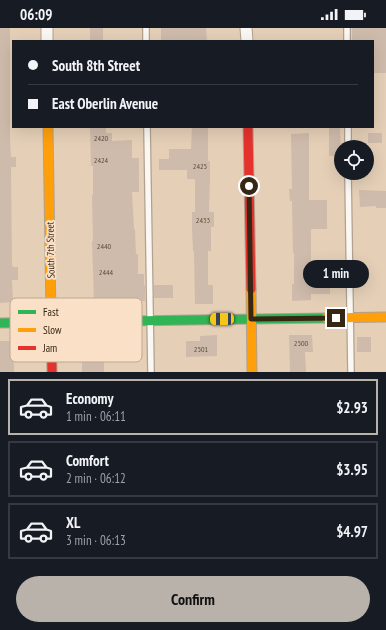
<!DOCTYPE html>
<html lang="en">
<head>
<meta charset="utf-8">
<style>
  :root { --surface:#171b24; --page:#20242c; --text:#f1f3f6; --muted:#9ea1a6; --line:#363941; --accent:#b8b2aa }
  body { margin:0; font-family:"PT Sans Narrow",sans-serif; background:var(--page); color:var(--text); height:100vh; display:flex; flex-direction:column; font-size:15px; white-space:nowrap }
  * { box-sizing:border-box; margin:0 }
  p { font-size:13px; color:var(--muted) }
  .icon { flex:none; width:22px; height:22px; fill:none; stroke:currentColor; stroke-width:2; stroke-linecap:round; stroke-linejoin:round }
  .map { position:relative; height:344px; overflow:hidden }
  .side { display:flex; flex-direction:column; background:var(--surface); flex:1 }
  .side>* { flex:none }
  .hud { position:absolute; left:12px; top:12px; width:362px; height:88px; border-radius:0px; box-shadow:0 4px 16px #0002; display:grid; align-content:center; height:88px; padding:0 16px; background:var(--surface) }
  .buttons { position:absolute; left:334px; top:112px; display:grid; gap:8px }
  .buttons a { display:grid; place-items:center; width:40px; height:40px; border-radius:50%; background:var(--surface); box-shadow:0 4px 16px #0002; font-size:20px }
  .end { position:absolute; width:18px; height:18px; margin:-9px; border:5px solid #362715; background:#fff; box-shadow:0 0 0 2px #fff }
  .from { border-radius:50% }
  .bubble { position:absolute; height:28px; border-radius:14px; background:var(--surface); box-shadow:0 4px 16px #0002; font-size:13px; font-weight:800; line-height:28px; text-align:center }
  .car { position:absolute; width:12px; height:24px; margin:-12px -6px; border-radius:5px; box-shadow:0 0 3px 1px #0007; background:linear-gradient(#f5c518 24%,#345 0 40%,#f5c518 0 76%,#345 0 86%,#f5c518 0) }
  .hud b { display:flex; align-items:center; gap:14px; height:38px; font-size:15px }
  .hud b+b { border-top:1px solid var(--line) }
  .hud i { width:10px; height:10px; background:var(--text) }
  ul { padding:7px 0 0; list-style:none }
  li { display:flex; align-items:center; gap:12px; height:56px; margin:0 8px 6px; padding:0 8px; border:2px solid var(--line); border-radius:0px }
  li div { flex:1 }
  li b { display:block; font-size:15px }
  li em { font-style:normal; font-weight:800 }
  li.active { border-color:var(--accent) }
  li>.icon { width:36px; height:36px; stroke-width:1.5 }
  .action { display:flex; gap:8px; margin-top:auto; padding:8px 16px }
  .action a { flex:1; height:46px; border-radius:24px; background:var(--accent); color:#111; font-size:16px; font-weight:800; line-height:46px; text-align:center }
  .status { display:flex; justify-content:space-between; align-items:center; height:28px; padding:0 20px; background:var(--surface); direction:ltr }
  .status svg { height:11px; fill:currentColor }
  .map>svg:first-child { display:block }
  .building { fill:#cfbbab }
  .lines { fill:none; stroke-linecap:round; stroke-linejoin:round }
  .lane-casing { stroke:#b2a18f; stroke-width:8 }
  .street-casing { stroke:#b2a18f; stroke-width:13 }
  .fast-casing { stroke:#b2a18f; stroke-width:11 }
  .slow-casing { stroke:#b2a18f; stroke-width:11 }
  .jam-casing { stroke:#b2a18f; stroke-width:11 }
  .lane { stroke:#fbf8f4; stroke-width:5.5 }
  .street { stroke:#fbf8f4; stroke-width:11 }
  .fast { stroke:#30b455; stroke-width:9 }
  .slow { stroke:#ff9f0a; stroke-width:9 }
  .jam { stroke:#e5322d; stroke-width:9 }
  .route { stroke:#362715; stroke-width:5 }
  .labels { text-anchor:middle; stroke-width:4; stroke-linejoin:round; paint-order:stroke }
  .number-label { font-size:8px; fill:#5e4e3c }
  .street-label { font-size:10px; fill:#362715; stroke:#f9e0c6 }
  .key { fill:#f9e0c6; stroke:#bea891; stroke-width:1 }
  .key-label { font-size:11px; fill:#362715 }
</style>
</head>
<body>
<div class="status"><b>06:09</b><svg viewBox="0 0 49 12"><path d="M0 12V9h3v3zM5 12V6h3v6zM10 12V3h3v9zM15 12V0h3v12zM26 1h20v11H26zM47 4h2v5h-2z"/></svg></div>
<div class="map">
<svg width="386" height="344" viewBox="0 0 386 344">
  <rect width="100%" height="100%" fill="#e5cfb7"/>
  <!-- building -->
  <path class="building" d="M 0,0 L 10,0 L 10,110 L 11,129 L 16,129 L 16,139 L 11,139 L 12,237 L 13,239 L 18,239 L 18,252 L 12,252 L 13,274 L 0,275 Z
    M 90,0 L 103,0 L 103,13 L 90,13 Z
    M 161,0 L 206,0 L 207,13 L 161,13 Z
    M 352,0 L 386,0 L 386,45 L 373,45 L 373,13 L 352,13 Z
    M 90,99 L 106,99 L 106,105 L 112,105 L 112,113 L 132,112 L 132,130 L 139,130 L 139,164 L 132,164 L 134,201 L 135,201 L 136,226 L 138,226 L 138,246 L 144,246 L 144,257 L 145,257 L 145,273 L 94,274 L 92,213 L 93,213 L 92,167 L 93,167 L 93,138 L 91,138 Z
    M 192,99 L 208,99 L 208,133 L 210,133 L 210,150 L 209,184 L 214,184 L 214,199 L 211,199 L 211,223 L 208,223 L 208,257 L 213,257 L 213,276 L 195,276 L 194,223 L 193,223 L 192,199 L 192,184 L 195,184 L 195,151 L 187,151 L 187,142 L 159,142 L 159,131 L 169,131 L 169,121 L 191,121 Z
    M 329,99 L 340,99 L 341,128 L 329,128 Z
    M 309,105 L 309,172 L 327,172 L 327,201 L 311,201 L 311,255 L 330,254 L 330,266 L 311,266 L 311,272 L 292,273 L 292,256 L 294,256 L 294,225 L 293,225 L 292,173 L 290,173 L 289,161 L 292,161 L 291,106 Z
    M 368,105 L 382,105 L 382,115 L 368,115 Z
    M 359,162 L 386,163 L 386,180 L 376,180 L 376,178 L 360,179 Z
    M 154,257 L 173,257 L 173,270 L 154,270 Z
    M 217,307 L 217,328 L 186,329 L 186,313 L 200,313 L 200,308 Z
    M 289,307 L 312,307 L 313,324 L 305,324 L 306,344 L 290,344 Z
    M 357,309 L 371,309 L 371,324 L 357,324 Z
    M 101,311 L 101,317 L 126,316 L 126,328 L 104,329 L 104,344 L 82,344 L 82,331 L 85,331 L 85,312 Z
    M 0,313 L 12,313 L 13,320 L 17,320 L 17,330 L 14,330 L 14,344 L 0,344 Z"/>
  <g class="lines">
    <!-- lane casing -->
    <g class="lane-casing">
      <path id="lane" d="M 146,0 L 146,13
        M 347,0 L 347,13
        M 147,99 L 151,344
        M 348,99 L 348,119
        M 348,145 L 351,344"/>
    </g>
    <!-- street casing -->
    <g class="street-casing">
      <path id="street" d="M 47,0 L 47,13
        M 246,0 L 247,13"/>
    </g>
    <!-- fast casing -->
    <g class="fast-casing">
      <path id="fast" d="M 0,295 L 326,290"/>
    </g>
    <!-- slow casing -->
    <g class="slow-casing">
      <path id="slow" d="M 48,99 L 51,288
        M 251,261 L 252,344
        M 326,290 L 386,289"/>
    </g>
    <!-- jam casing -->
    <g class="jam-casing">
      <path id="jam" d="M 248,99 L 251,261
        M 51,288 L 52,344"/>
    </g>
    <!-- lane -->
    <use href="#lane" class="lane"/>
    <!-- street -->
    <use href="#street" class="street"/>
    <!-- fast -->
    <use href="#fast" class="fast"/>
    <!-- slow -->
    <use href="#slow" class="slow"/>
    <!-- jam -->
    <use href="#jam" class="jam"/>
  </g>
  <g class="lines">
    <!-- route -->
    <path class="route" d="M 249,158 L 251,291 L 336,290"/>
  </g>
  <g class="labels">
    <!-- number labels -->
    <g class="number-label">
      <text x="101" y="113">2420</text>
      <text x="101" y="135">2424</text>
      <text x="200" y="141">2425</text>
      <text x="203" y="195">2433</text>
      <text x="104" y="221">2440</text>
      <text x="106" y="247">2444</text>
      <text x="301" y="318">2500</text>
      <text x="201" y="324">2501</text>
    </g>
    <!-- street labels -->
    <g class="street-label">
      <text transform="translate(50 222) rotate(-91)" y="4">South 7th Street</text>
    </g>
  </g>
  <!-- legend -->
  <rect x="10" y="270" width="132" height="64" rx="6" class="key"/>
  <rect x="18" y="282" width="18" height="4" fill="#30b455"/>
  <rect x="18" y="300" width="18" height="4" fill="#ff9f0a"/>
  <rect x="18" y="318" width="18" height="4" fill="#e5322d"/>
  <g class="key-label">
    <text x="43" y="288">Fast</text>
    <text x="43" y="306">Slow</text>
    <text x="43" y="324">Jam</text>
  </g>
</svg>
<div class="buttons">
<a><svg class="icon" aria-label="locate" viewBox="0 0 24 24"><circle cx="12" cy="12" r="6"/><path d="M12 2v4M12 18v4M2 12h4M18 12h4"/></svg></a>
</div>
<i class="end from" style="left:249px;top:158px"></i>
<i class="end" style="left:336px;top:290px"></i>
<div class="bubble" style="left:303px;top:232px;width:66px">1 min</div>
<i class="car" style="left:222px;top:291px;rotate:269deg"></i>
<div class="hud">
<b><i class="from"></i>South 8th Street</b>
<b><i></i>East Oberlin Avenue</b>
</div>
</div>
<section class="side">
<ul>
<li class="active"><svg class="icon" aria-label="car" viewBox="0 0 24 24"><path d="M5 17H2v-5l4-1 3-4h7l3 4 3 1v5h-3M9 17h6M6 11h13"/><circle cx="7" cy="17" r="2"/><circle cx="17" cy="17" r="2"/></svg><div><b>Economy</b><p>1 min · 06:11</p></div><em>$2.93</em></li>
<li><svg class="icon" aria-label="car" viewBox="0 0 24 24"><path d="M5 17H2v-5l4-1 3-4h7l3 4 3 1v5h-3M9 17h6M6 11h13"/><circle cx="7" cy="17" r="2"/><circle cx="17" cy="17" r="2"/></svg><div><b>Comfort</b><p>2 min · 06:12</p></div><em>$3.95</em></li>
<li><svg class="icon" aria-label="car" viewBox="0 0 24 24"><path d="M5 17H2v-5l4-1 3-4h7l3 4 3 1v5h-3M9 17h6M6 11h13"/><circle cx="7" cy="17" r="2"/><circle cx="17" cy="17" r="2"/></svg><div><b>XL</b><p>3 min · 06:13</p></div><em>$4.97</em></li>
</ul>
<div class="action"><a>Confirm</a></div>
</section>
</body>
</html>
